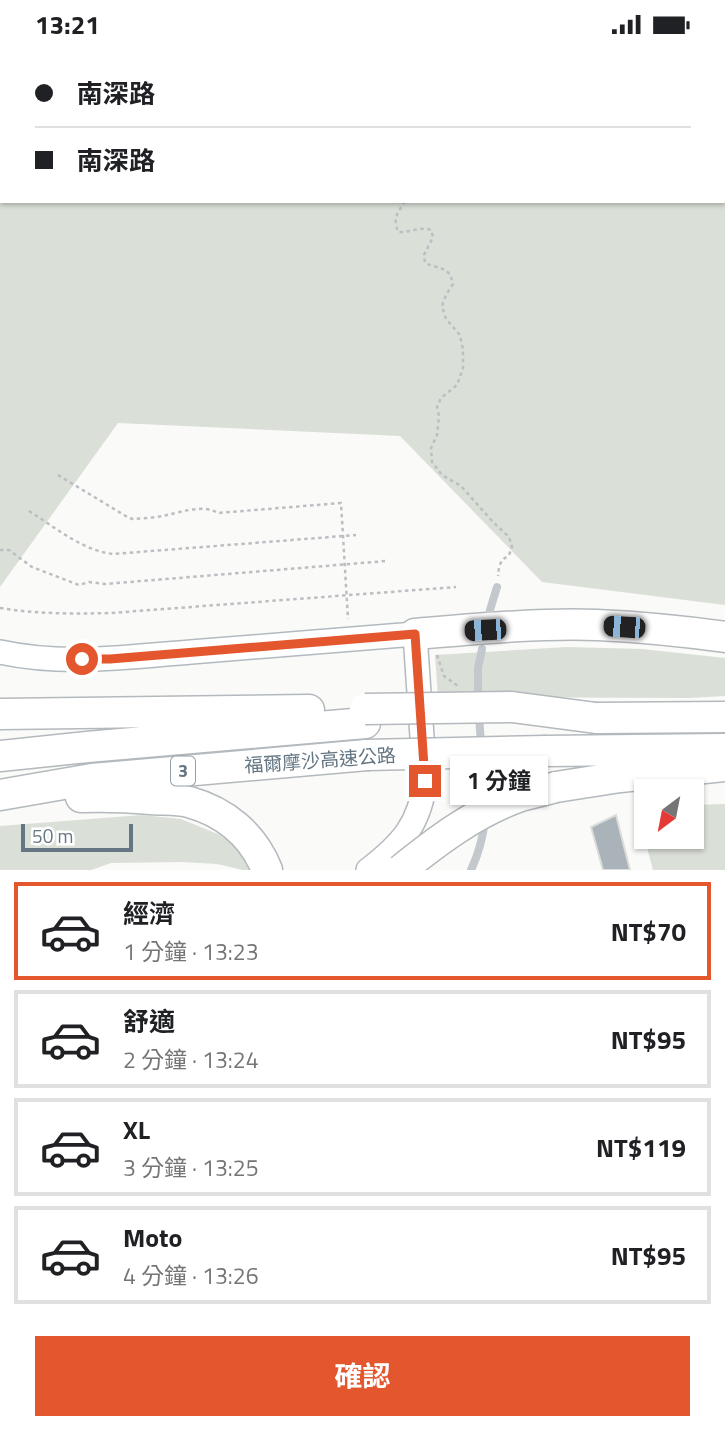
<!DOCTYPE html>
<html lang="zh-TW">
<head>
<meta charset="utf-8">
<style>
  :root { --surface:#fff; --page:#f6f6f6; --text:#202124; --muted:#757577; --line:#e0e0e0; --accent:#e4572e }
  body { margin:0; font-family:"Titillium Web","Noto Sans TC",sans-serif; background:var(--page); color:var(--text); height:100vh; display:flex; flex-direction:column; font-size:26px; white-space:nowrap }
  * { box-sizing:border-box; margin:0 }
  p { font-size:23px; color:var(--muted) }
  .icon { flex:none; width:38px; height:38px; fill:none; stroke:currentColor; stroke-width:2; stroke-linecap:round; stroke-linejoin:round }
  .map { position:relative; height:821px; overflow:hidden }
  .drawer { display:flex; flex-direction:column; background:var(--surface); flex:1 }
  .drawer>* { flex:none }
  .guide { position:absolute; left:0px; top:0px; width:726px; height:154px; box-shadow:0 2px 5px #0004; display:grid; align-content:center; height:154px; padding:0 35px; background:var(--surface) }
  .needle { width:46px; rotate:212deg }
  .buttons { position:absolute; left:634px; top:730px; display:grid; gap:14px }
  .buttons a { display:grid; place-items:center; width:70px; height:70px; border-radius:0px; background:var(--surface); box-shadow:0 2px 5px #0004; font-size:35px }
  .scale { position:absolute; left:21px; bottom:18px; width:112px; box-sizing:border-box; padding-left:7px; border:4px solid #657683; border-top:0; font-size:19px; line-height:24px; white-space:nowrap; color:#657683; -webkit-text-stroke:5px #fff; paint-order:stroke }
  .end { position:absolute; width:32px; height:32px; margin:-16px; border:9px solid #e4572e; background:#fff; box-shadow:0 0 0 4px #fff }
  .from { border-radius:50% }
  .bubble { position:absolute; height:49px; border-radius:0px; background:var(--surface); box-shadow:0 2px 5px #0004; font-size:23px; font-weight:700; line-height:49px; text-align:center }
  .car { position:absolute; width:21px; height:42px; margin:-21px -10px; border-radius:9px; box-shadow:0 0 5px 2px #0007; background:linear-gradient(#222 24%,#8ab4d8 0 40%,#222 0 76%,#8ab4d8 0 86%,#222 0) }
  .guide b { display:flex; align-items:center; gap:24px; height:66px; font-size:26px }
  .guide b+b { border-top:2px solid var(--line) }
  .guide i { width:18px; height:18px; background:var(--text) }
  ul { padding:12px 0 0; list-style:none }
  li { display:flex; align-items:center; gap:21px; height:98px; margin:0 14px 10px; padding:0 21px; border:4px solid var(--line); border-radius:0px }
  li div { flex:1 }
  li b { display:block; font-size:26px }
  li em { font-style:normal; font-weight:700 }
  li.current { border-color:var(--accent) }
  li>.icon { width:63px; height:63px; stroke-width:1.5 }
  .action { display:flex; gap:14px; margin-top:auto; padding:14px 35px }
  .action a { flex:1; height:80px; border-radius:0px; background:var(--accent); color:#fff; font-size:28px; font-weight:700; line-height:80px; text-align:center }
  .status { display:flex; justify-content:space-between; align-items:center; height:49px; padding:0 35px; background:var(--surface); direction:ltr }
  .status svg { height:19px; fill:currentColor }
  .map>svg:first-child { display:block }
  .green { fill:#dadfd7; fill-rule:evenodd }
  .building { fill:#aab3b9; stroke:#dcdcda; stroke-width:2 }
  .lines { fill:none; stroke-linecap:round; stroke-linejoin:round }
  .secondary-casing { stroke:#b3babf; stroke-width:26 }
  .motorway-casing { stroke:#b4b9bd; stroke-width:33 }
  .path { stroke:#bbbfc2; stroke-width:2.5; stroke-dasharray:3.5 3.5; stroke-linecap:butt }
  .service { stroke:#c3c8cc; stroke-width:8 }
  .secondary { stroke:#fff; stroke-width:23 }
  .motorway { stroke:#fff; stroke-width:30 }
  .motorway-bridge-casing { stroke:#b4b9bd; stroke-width:33; stroke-linecap:butt }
  .motorway-bridge { stroke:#fff; stroke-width:30 }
  .route { stroke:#e4572e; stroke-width:9 }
  .labels { text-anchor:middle; stroke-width:7; stroke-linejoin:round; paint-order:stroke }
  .shield { fill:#fff; stroke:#939fa8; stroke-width:2 }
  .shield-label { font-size:18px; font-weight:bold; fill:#657683 }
  .street-label { font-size:19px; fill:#657683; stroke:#fff }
</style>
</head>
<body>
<div class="status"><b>13:21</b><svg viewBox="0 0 49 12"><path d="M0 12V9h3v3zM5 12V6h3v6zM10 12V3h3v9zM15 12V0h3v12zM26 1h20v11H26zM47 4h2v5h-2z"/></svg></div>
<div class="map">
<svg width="725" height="821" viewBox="0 0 725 821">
  <rect width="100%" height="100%" fill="#fafaf8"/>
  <!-- green -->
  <path class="green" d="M 0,0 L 725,0 L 725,556 L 542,533 L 400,387 L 118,374 L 0,538 ZM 2,2 L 724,2 L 724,152 L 2,152 Z
    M 567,598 L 642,600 L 725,609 L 725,647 L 689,649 L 438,648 L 435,606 Z
    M 725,755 L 725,821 L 653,821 L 636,757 L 646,756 L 646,788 L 691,788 L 691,756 Z
    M 142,766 L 181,770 L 220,786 L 240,799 L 257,821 L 243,821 L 217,815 L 182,813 L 111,814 L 91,821 L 0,821 L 0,777 Z"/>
  <!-- building -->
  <path class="building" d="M 616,766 L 630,821 L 603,821 L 591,778 Z"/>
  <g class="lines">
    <!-- secondary casing -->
    <g class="secondary-casing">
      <path id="secondary" d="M 0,603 C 63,617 128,608 191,603 C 266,597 340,591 415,585 L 425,732 C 420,775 402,795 368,821"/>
    </g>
    <!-- motorway casing -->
    <g class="motorway-casing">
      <path id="motorway" d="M 415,585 C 475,580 537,574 597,576 C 640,578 683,582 725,588
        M 0,665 L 309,661
        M 596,669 L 725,668
        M 546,702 L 725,700
        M 0,707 L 87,698 L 365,674
        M 556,738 L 620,728 L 725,717
        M 0,746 L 92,730 L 367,706
        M 81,748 C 104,747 127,748 151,750 C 163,751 177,750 189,753 C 225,763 253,786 267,821"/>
    </g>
    <!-- path -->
    <path class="path" d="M 345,0 L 346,2
      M 405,152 C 397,165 393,168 398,183 C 410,184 420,177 431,181 L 433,188 L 424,206 L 425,214 C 440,221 449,216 453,235 L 446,246 L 442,257 L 446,270 L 460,286 L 463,301 L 463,319 L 457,336 L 441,349 L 437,358 L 439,367 L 437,386 L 431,399 L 432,413 L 442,426 L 461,437 L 493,473 L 509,488 L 512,498 L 509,506 L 502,511 L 499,518 L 498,527
      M 58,426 L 129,469 L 133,470 C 144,469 156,469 167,466 C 182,463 203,455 218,464 L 341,454 L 348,570
      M 29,462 C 55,478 81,501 113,505 L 356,486
      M 0,501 L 9,501 L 32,518 L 79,536 L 89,533 L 105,535 L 386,512
      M 0,559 C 37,565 73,565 111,564 L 456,538
      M 437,606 L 444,627 L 458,637"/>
    <!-- service -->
    <path class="service" d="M 490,561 L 497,538
      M 478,653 L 478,619 L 482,600
      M 479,666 L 485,754
      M 471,821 C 479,804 483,789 485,770"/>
    <!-- secondary -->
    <use href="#secondary" class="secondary"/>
    <!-- motorway -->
    <use href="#motorway" class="motorway"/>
    <!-- motorway-bridge casing -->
    <g class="motorway-bridge-casing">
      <path id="motorway-bridge" d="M 365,660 L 512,658 L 596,669
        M 367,706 L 546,702
        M 401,821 C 437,792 474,764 518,748 C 530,744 543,742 556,738"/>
    </g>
    <!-- motorway-bridge -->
    <use href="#motorway-bridge" class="motorway-bridge"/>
  </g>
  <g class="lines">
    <!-- route -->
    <path class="route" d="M 82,610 L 110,610 L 415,585 L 425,732"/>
  </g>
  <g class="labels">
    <!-- shield labels -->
    <rect class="shield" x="171" y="707.5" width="24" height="29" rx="5"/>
    <g class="shield-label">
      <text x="183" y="728">3</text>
    </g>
    <!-- street labels -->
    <g class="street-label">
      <text transform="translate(320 711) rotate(-4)" y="7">福爾摩沙高速公路</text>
    </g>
  </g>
</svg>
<div class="buttons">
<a><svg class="needle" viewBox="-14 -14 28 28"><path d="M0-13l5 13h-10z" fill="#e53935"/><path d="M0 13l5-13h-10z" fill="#757577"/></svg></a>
</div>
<div class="scale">50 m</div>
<i class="end from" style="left:82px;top:610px"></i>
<i class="end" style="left:425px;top:732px"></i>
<div class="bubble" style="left:450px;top:707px;width:98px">1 分鐘</div>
<i class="car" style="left:624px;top:578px;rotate:274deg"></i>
<i class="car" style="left:485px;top:581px;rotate:267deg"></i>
<div class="guide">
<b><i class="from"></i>南深路</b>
<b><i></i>南深路</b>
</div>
</div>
<section class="drawer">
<ul>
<li class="current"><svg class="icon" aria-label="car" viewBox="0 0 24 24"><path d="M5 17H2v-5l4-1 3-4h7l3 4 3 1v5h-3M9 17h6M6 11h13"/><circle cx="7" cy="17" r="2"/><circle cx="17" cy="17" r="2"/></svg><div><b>經濟</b><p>1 分鐘 · 13:23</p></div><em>NT$70</em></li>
<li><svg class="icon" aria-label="car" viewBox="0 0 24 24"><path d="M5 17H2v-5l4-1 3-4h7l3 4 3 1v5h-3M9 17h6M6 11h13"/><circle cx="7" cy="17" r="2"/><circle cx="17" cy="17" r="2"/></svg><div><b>舒適</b><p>2 分鐘 · 13:24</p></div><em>NT$95</em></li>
<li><svg class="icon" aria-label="car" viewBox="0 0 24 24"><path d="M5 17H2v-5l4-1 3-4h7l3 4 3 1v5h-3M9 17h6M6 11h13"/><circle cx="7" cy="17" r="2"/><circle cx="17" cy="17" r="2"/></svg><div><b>XL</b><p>3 分鐘 · 13:25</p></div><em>NT$119</em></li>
<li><svg class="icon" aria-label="car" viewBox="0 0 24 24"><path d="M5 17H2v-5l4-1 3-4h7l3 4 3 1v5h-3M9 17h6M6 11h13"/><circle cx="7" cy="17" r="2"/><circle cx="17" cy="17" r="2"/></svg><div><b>Moto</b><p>4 分鐘 · 13:26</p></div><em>NT$95</em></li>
</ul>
<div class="action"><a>確認</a></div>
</section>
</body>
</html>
